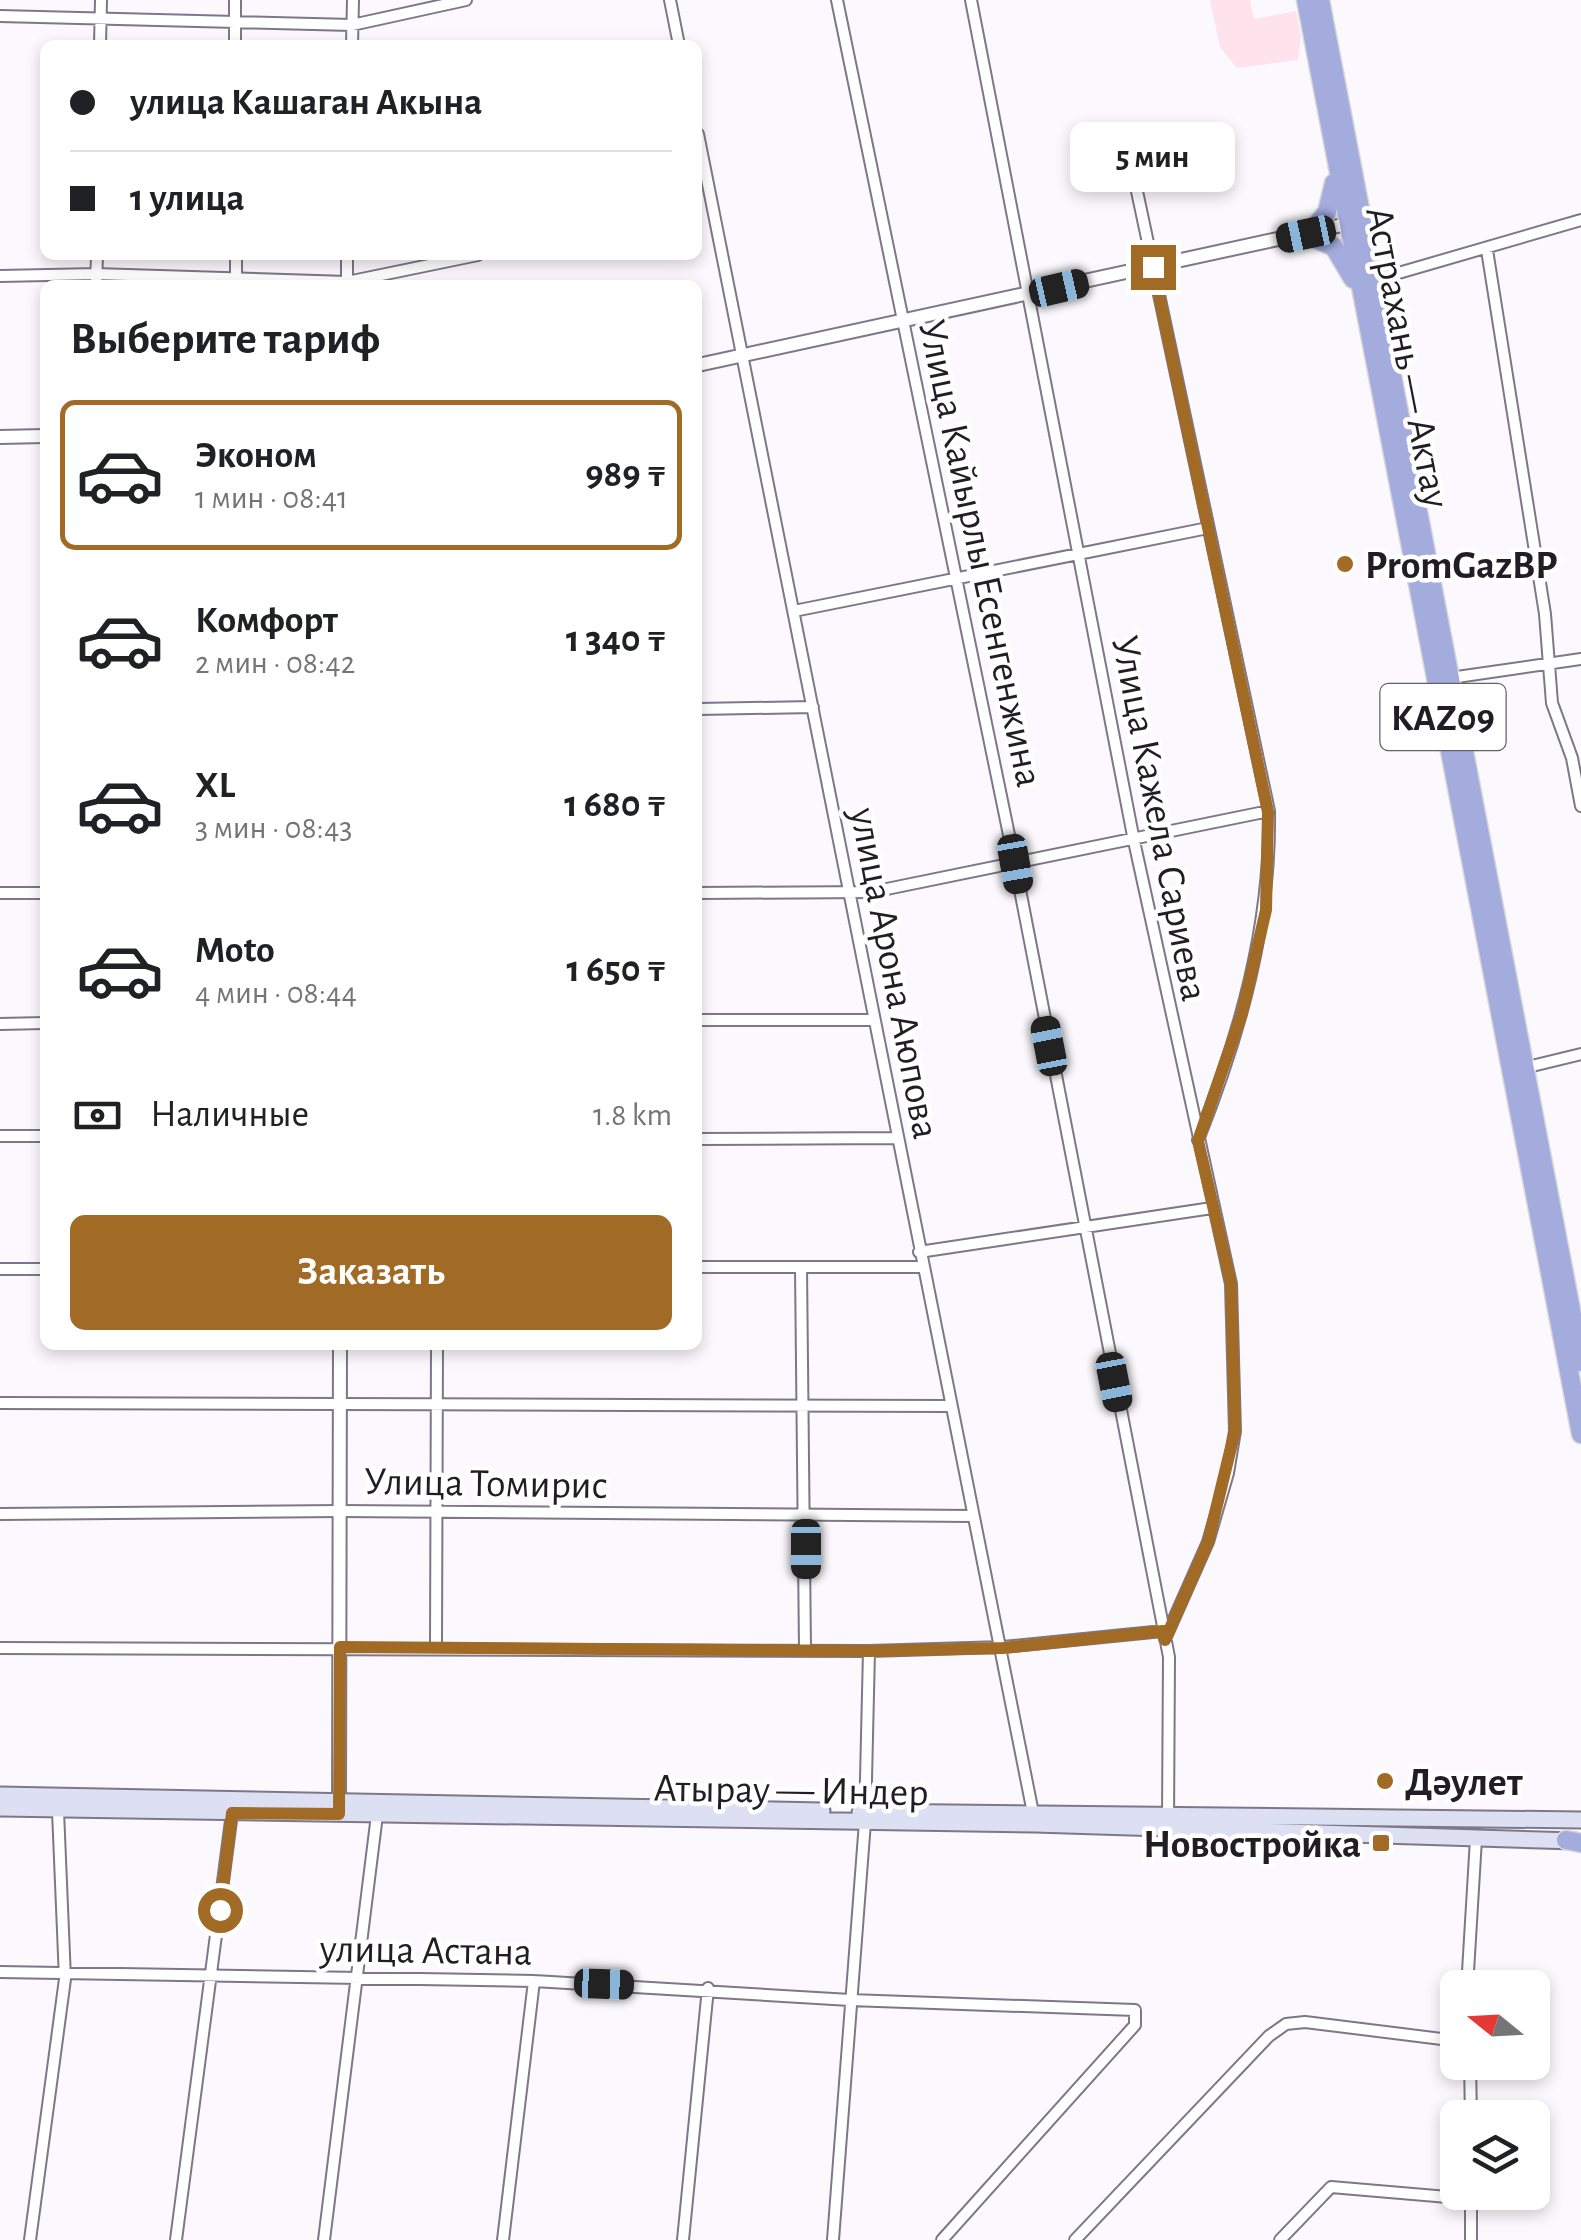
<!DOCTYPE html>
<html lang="ru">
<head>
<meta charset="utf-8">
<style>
  :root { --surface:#fff; --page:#f2f2f2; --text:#202124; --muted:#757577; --line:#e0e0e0; --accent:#a16a25 }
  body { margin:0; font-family:"Alegreya Sans",sans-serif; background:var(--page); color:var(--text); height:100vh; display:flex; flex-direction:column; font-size:38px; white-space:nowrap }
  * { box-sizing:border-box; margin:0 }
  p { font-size:32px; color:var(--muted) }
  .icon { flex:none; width:55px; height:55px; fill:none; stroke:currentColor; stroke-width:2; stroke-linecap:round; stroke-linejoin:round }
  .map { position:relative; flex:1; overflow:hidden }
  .details { position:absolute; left:40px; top:280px; width:662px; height:1070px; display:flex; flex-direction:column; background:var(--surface); border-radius:15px; box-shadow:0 5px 15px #0003 }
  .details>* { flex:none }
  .top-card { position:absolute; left:40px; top:40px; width:662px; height:220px; border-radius:15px; box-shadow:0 5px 15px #0003; display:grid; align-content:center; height:220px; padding:0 30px; background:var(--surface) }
  .needle { width:65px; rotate:288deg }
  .fabs { position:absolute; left:1440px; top:1970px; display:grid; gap:20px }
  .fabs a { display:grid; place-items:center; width:110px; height:110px; border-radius:15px; background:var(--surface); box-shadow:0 5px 15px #0003; font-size:50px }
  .end { position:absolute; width:45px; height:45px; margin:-22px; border:12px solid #a16a25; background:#fff; box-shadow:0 0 0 5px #fff }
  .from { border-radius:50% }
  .bubble { position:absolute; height:70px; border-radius:15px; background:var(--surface); box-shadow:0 5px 15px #0003; font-size:32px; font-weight:600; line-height:70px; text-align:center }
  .car { position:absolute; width:30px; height:60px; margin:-30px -15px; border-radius:12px; box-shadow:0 0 8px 2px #0007; background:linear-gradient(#222 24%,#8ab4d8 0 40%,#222 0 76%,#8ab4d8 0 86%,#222 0) }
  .top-card b { display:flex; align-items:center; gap:35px; height:95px; font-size:38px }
  .top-card b+b { border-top:2px solid var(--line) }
  .top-card i { width:25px; height:25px; background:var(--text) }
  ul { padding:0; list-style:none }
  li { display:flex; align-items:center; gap:30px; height:150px; margin:0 20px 15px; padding:0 10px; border:5px solid transparent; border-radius:15px }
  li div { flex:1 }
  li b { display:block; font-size:38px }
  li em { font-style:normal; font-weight:600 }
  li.current { border-color:var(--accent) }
  li>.icon { width:90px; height:90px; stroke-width:1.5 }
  h2 { padding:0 30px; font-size:45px; line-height:120px }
  .pay { display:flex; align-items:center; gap:25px; height:110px; padding:0 30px; font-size:38px }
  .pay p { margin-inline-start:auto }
  .action { display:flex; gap:20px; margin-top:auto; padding:20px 30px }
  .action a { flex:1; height:115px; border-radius:15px; background:var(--accent); color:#fff; font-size:40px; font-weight:600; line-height:115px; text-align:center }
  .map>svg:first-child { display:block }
  .green { fill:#fee3ed }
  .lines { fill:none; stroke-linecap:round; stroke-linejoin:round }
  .minor-casing { stroke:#7d7787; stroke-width:14 }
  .tertiary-casing { stroke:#7d7787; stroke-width:16 }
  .secondary-casing { stroke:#7d7787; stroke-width:19 }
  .trunk-casing { stroke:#d7d6d8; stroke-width:21 }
  .minor { stroke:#fff; stroke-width:10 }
  .tertiary { stroke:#fff; stroke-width:12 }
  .secondary { stroke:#dde0f3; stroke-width:15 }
  .trunk { stroke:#a4acde; stroke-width:18 }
  .route { stroke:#a16a25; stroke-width:12 }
  .poi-dot { fill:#a16a25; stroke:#fff; stroke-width:4 }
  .labels { text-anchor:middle; stroke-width:9; stroke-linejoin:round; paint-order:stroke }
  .shield { fill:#fff; stroke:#636266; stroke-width:2.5 }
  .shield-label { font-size:38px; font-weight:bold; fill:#201e24 }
  .street-label { font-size:40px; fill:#201e24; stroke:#fff }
  .poi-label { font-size:40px; font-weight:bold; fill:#201e24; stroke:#fff; text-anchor:start }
</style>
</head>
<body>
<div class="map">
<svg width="1581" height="2240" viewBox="0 0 1581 2240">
  <rect width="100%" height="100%" fill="#fbf9fd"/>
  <!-- green -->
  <path class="green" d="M 1210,0 L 1250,0 L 1254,19 L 1296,11 L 1301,36 L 1298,60 L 1237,68 L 1220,47 Z"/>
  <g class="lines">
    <!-- minor casing -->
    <g class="minor-casing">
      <path id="minor" d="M 670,0 L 679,45
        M 837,0 L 1015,864 L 1169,1657 L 1168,1821
        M 971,0 L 1134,841 L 1231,1284 L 1235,1431 L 1228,1473 L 1208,1542 L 1165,1639
        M 0,16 L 352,25 L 466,0
        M 100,45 L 101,0
        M 235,45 L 235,0
        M 352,45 L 353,0
        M 698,134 L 1034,1818
        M 1128,149 L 1269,811 C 1271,926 1240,1034 1198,1140
        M 1487,250 L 1545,614 L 1552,703 L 1572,758 L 1581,806
        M 236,255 L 236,278
        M 0,276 L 96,274 L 347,282 L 478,255
        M 1371,281 L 1581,220
        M 347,284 L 347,255
        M 96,285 L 97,255
        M 794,611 L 1208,528
        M 1450,678 L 1581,659
        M 698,709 L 813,707
        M 0,893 L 45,893
        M 698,893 L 872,892 L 1269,811
        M 698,1020 L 873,1020
        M 0,1024 L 45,1023
        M 1524,1068 L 1581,1054
        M 0,1136 L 45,1136
        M 698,1139 L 896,1138
        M 919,1252 L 1212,1208
        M 698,1267 L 922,1267
        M 801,1267 L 805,1650
        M 0,1269 L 45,1269
        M 0,1403 L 950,1406
        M 0,1514 L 340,1511 L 972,1516
        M 436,1647 L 437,1345
        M 0,1648 L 869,1651 L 1003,1647 L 1163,1631
        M 0,1972 L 534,1981 L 850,2000 L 1135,2010 L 1135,2025 L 942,2240
        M 1467,1988 L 1476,1839
        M 1470,2062 L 1471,2118
        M 30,2240 L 65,1979 L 58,1811
        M 176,2240 L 232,1813
        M 324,2240 L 377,1815
        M 503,2240 L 534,1981
        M 683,2240 L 708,1988
        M 833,2240 L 865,1822 L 869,1651
        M 1075,2240 L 1269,2036 L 1286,2024 L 1305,2022 L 1458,2041
        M 1280,2240 L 1331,2187 L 1471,2199
        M 1471,2240 L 1471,2196"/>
    </g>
    <!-- tertiary casing -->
    <g class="tertiary-casing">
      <path id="tertiary" d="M 698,365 L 1356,222
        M 0,437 L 45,436
        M 339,1807 L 340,1345"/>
    </g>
    <!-- secondary casing -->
    <g class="secondary-casing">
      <path id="secondary" d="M 0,1795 L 822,1811
        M 0,1808 L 1035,1824 L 1575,1841
        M 860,1812 L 1581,1820"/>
    </g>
    <!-- trunk casing -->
    <g class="trunk-casing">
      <path id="trunk" d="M 1306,0 L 1581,1434
        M 1320,0 L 1581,1362
        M 1310,233 L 1327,212 L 1334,183
        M 1305,234 L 1334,247 L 1353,279
        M 1566,1840 L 1581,1843"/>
    </g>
    <!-- minor -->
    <use href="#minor" class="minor"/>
    <!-- tertiary -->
    <use href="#tertiary" class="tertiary"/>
    <!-- secondary -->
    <use href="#secondary" class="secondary"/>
    <!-- trunk -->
    <use href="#trunk" class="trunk"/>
  </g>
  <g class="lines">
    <!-- route -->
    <path class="route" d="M 220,1910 L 232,1813 L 339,1814 L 340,1647 L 869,1651 L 1003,1648 L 1163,1631 L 1165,1640 L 1208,1542 L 1235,1431 L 1231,1284 L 1198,1141 L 1242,1013 L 1266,910 L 1268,812 L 1153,267"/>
  </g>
  <!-- markers -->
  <g class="poi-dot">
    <circle cx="1345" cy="564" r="10"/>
    <circle cx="1385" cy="1781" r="10"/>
    <rect x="1371" y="1833" width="20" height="20" rx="5"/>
  </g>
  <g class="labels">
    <!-- shield labels -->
    <rect class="shield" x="1380.5" y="684" width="125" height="66" rx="8"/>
    <g class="shield-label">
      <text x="1443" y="730">KAZ09</text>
    </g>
    <!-- street labels -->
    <g class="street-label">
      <text transform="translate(1409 357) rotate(79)" y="14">Астрахань — Актау</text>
      <text transform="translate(982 553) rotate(78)" y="14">Улица Кайырлы Есенгенжина</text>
      <text transform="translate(1161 818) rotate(79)" y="14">Улица Кажела Сариева</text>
      <text transform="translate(896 973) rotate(79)" y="14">улица Арона Аюпова</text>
      <text transform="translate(486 1482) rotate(1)" y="14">Улица Томирис</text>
      <text transform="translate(791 1789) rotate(1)" y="14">Атырау — Индер</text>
      <text transform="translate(426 1949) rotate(1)" y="14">улица Астана</text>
    </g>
    <!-- poi labels -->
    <g class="poi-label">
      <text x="1365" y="578">PromGazBP</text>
      <text x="1405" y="1795">Дәулет</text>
      <text x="1361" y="1857" text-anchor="end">Новостройка</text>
    </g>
  </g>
</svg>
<div class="fabs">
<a><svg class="needle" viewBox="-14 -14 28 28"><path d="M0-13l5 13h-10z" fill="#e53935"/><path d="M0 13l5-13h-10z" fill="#757577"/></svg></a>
<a><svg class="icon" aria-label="layers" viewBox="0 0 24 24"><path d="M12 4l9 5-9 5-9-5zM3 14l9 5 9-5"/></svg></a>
</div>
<i class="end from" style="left:220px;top:1910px"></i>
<i class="end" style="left:1153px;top:267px"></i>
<div class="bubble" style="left:1070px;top:122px;width:165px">5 мин</div>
<i class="car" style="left:1306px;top:234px;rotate:258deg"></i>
<i class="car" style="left:1059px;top:288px;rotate:77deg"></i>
<i class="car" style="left:1015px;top:864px;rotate:170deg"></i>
<i class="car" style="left:1049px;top:1046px;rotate:349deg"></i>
<i class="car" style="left:1114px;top:1382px;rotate:169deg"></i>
<i class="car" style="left:806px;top:1549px;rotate:180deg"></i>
<i class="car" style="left:604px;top:1984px;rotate:92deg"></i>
<div class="top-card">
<b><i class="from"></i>улица Кашаган Акына</b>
<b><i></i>1 улица</b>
</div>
<section class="details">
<h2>Выберите тариф</h2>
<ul>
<li class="current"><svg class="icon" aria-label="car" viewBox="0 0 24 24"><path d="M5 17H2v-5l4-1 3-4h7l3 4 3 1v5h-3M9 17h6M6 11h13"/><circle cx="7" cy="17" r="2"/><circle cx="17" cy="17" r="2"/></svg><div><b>Эконом</b><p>1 мин · 08:41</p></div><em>989 ₸</em></li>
<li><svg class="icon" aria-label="car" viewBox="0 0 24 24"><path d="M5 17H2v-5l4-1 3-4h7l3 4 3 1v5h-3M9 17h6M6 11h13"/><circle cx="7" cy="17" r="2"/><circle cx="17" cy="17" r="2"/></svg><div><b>Комфорт</b><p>2 мин · 08:42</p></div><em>1 340 ₸</em></li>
<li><svg class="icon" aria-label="car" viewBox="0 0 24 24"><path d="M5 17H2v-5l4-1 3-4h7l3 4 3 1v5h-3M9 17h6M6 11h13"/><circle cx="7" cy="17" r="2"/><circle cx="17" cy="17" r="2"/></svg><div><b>XL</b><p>3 мин · 08:43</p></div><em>1 680 ₸</em></li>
<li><svg class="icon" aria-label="car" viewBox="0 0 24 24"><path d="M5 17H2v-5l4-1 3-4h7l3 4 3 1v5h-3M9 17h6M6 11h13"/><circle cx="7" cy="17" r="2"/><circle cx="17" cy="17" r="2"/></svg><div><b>Moto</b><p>4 мин · 08:44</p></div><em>1 650 ₸</em></li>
</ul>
<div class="pay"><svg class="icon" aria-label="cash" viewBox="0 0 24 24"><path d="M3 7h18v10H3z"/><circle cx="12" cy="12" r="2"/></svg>Наличные<p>1.8 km</p></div>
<div class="action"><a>Заказать</a></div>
</section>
</div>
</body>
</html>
